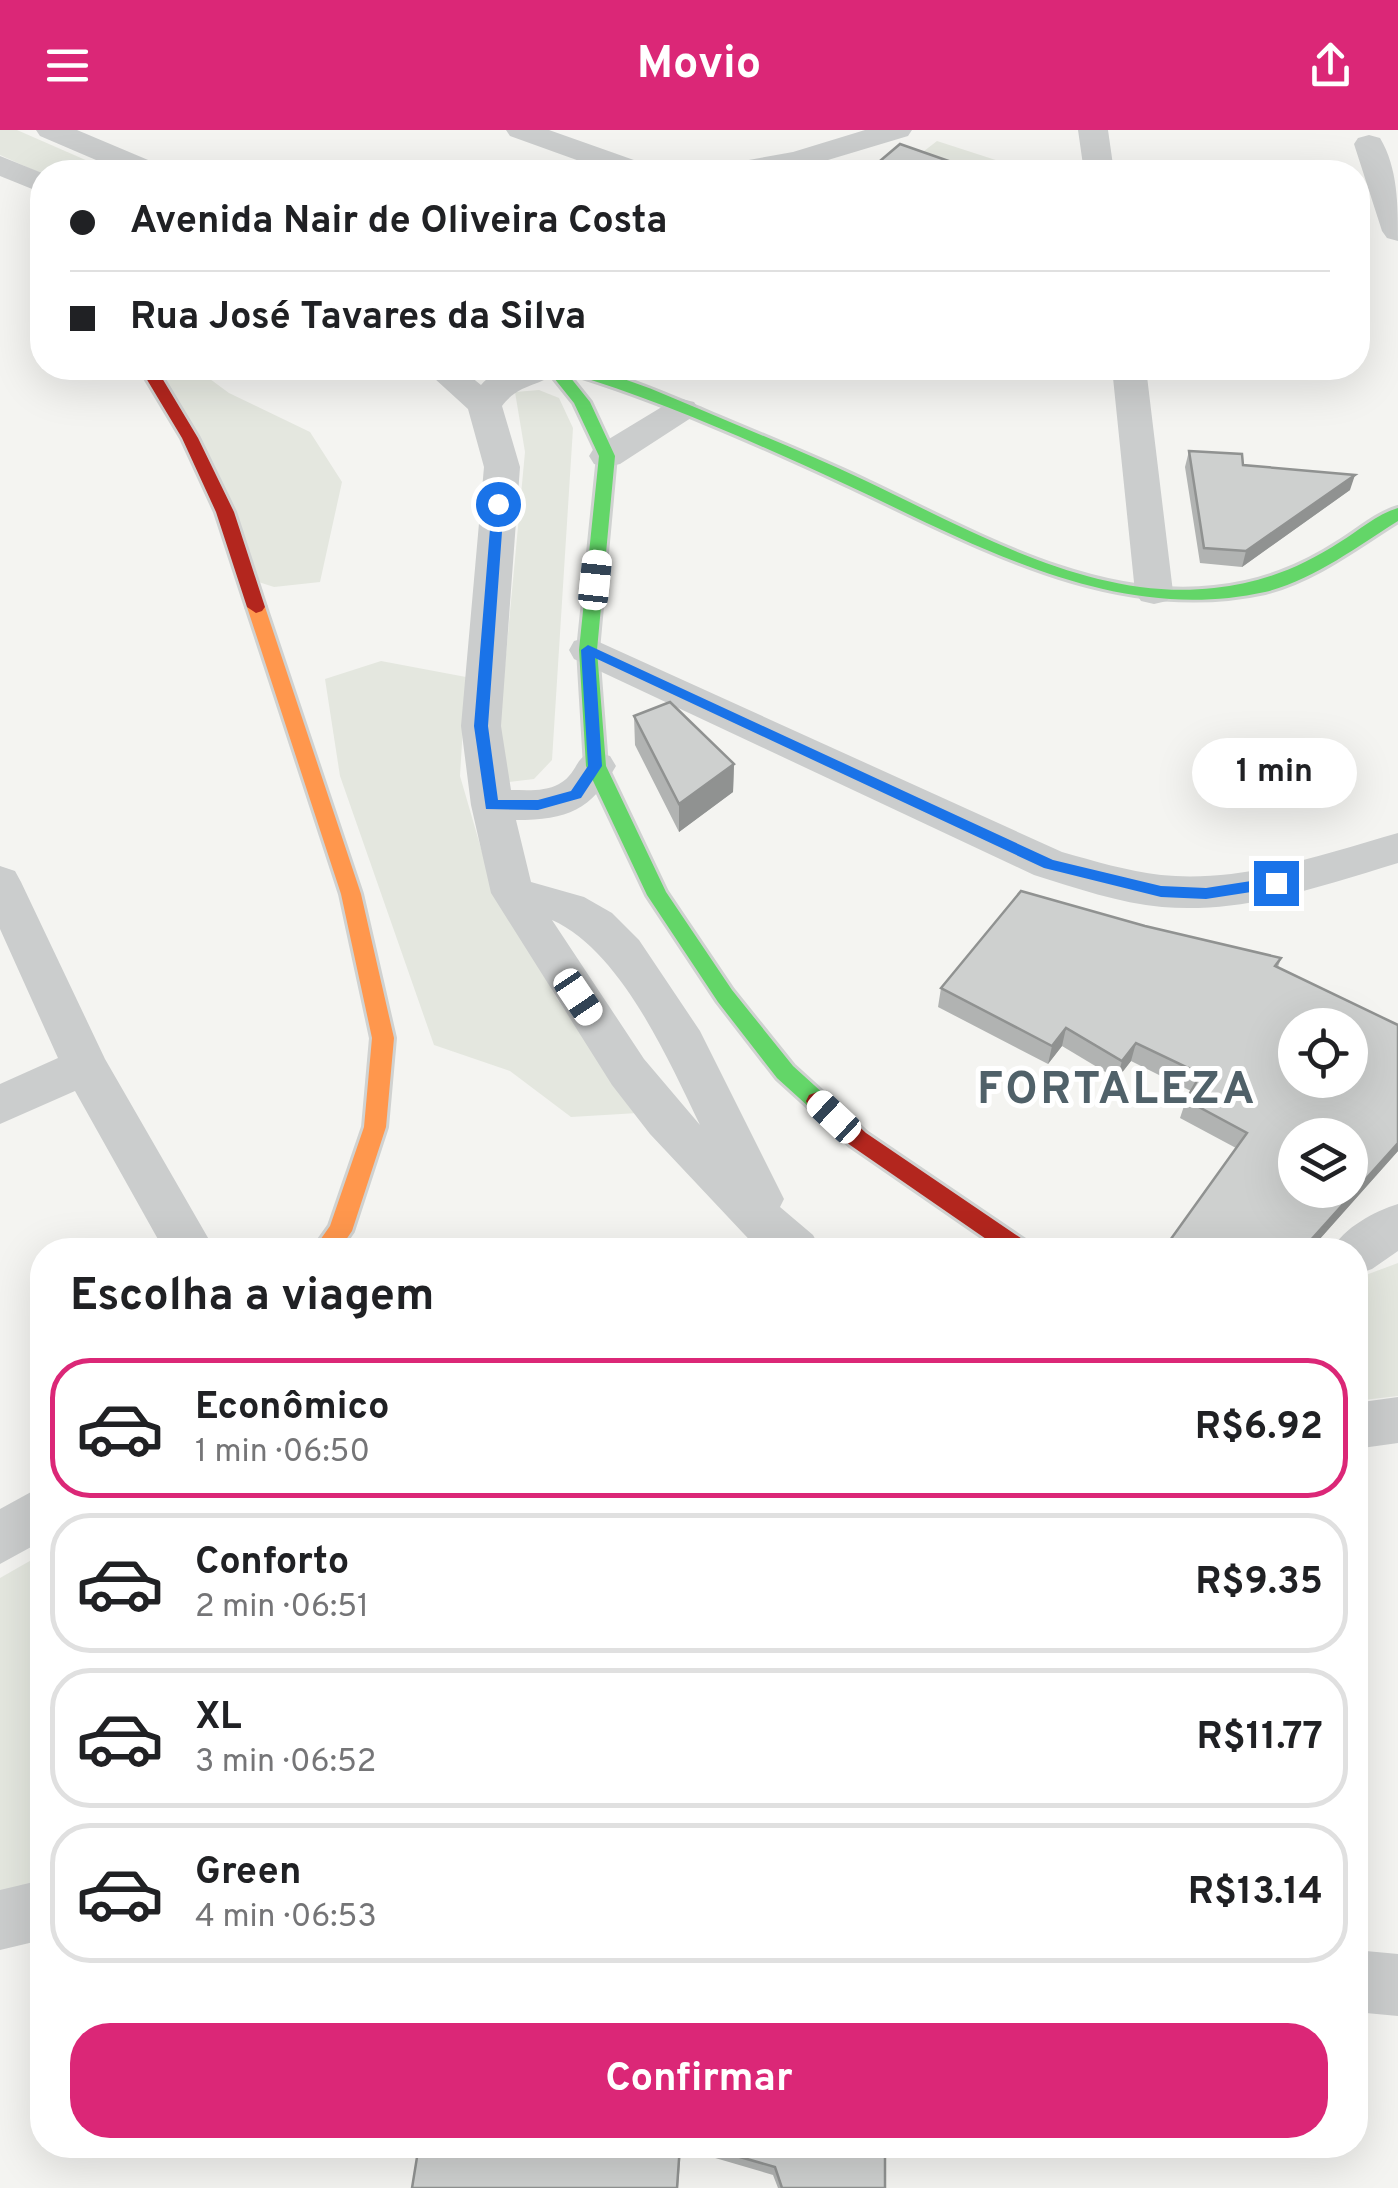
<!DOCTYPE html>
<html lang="pt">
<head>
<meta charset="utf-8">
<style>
  :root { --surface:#fff; --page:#f2f2f2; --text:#202124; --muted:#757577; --line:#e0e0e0; --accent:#db2777 }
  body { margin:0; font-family:Overpass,sans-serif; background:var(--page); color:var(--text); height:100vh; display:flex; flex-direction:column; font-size:38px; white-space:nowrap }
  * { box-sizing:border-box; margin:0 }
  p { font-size:32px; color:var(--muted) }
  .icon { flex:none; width:55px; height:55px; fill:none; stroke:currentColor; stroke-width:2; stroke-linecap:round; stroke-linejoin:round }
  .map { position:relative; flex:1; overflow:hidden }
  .sheet { position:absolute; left:30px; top:1108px; width:1338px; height:920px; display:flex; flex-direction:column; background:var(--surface); border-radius:40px; box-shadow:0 10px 40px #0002 }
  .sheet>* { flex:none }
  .top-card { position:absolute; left:30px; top:30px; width:1340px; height:220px; border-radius:40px; box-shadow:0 10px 40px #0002; display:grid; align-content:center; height:220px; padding:0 40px; background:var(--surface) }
  .tools { position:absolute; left:1278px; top:878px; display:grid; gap:20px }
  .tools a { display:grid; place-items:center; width:90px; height:90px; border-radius:50%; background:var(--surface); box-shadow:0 10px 40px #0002; font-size:50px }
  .end { position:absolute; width:45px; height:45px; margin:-22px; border:12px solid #1a73e8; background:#fff; box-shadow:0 0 0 5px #fff }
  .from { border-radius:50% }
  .bubble { position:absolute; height:70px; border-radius:35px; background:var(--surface); box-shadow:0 10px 40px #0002; font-size:32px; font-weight:700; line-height:70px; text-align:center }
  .car { position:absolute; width:30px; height:60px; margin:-30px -15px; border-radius:12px; box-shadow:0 0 8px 2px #0007; background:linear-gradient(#fff 24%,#345 0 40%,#fff 0 76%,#345 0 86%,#fff 0) }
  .top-card b { display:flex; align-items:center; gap:35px; height:95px; font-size:38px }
  .top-card b+b { border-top:2px solid var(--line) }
  .top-card i { width:25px; height:25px; background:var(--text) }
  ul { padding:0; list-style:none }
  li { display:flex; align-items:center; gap:30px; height:140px; margin:0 20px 15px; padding:0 20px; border:5px solid var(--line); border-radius:40px }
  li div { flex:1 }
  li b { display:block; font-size:38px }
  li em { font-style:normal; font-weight:700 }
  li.active { border-color:var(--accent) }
  li>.icon { width:90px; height:90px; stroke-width:1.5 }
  h2 { padding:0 40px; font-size:45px; line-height:120px }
  .button { display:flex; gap:20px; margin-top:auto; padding:20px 40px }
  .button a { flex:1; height:115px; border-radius:40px; background:var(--accent); color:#fff; font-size:40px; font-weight:700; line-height:115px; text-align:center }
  header { display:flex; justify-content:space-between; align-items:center; height:130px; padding:0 40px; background:var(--accent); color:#fff; font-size:45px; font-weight:700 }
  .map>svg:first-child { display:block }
  .green { fill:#e4e7df }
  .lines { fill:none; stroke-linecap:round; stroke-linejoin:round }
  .fast-casing { stroke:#d0d2d1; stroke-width:6 }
  .slow-casing { stroke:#d0d2d1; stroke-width:6 }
  .jam-casing { stroke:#d0d2d1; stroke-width:6 }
  .street { fill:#cbcdcd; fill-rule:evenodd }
  .fast { fill:#63d668; fill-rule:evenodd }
  .slow { fill:#ff974d; fill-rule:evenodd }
  .jam { fill:#b3261e; fill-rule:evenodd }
  .wall { fill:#b1b3b2 }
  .shaded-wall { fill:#909291 }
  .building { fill:#ced0cf; stroke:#909291; stroke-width:2.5; fill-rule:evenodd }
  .route { fill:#1a73e8 }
  .labels { text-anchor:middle; stroke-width:10; stroke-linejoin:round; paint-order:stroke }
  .district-label { font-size:45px; font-weight:bold; letter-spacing:2.5px; fill:#506169; stroke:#fff }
</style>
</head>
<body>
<header><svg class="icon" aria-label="menu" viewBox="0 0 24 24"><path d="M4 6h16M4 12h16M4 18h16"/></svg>Movio<svg class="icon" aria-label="share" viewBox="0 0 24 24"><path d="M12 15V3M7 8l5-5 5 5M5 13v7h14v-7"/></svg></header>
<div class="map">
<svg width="1398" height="2058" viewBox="0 0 1398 2058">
  <rect width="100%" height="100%" fill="#f4f4f1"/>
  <!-- green -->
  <path class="green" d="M 0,0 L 17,0 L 113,42 L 42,44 L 0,25 Z
    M 937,11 L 1033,42 L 897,42 Z
    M 157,238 L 195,238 L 229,263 L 310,302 L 342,352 L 320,452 L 274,457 L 246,448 L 149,240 Z
    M 539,260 L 559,268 L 573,298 L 552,630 L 534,649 L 509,652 L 497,621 L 525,322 L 515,262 Z
    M 381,531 L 466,547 L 460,646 L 487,739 L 557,869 L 638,983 L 571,987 L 510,941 L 434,915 L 340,646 L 325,549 Z
    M 1398,1133 L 1398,1266 L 1355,1271 L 1355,1149 Z
    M 42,1424 L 42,1753 L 0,1768 L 0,1448 Z"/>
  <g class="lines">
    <!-- fast casing -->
    <g class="fast-casing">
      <path id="fast" d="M 546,238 C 602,234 653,260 704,281 C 758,304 811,325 864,350 C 970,400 1091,472 1214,458 C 1261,453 1300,438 1340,412 C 1358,401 1377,384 1398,378 L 1398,391 C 1356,417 1314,450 1265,462 C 1115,495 978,416 847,355 C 756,313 662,271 566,242 L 590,272 L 615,326 L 597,520 L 606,636 L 666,762 L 732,860 L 793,936 L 825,965 L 828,971 L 825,977 L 809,977 L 777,948 L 718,872 L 647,765 L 586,636 L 579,520 L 599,326 L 574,273 Z"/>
    </g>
    <!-- slow casing -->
    <g class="slow-casing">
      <path id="slow" d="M 256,471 L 265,477 L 361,764 L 394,908 L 386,997 L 352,1101 L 339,1120 L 313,1120 L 330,1096 L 364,997 L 372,908 L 341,764 L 247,477 Z"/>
    </g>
    <!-- jam casing -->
    <g class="jam-casing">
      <path id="jam" d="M 140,238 L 156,238 L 198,308 L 234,382 L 265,477 L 262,481 L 256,483 L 247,477 L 216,382 L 182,308 Z
        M 817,962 L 825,965 L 866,1003 L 1028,1113 L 1032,1120 L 1002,1120 L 850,1015 L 809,977 L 806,971 L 809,965 Z"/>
    </g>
    <!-- street -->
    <path class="street" d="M 36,0 L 77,0 L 160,35 L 164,42 L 124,42 L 40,6 Z
      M 506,0 L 549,0 L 648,35 L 652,42 L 610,42 L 510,6 Z
      M 865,0 L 912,0 L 908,6 L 798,39 L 717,42 L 721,35 L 793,22 Z
      M 1078,0 L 1108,0 L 1114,42 L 1084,42 Z
      M 1369,5 L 1380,8 C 1398,38 1398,75 1398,111 L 1387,108 L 1382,101 L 1354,14 L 1358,8 Z
      M 0,26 L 42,43 L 42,63 L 0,46 Z
      M 423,238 L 460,238 L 481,255 C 499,233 533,236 559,238 C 546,257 520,251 502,276 L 520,337 L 501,596 L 511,660 C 526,660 545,662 559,654 C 583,641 572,615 610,626 L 616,636 C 591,680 568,690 516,690 L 531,752 L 584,767 L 612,783 L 639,810 L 700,901 L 784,1069 L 780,1077 L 813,1105 L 821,1120 L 759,1120 L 650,1004 L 612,955 L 491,763 L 471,675 L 461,596 L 484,337 L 468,279 ZM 552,790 C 621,821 668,929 700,995 L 644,929 Z
      M 1112,238 L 1146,238 L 1173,462 L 1167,471 L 1154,474 L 1141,471 L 1135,462 Z
      M 682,269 L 694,272 L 699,279 L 694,286 L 620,334 L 607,337 L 594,334 L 589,326 L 594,318 L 670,272 Z
      M 588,507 L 1062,722 C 1094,731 1127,741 1161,745 C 1242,753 1321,725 1398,703 L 1398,733 C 1322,756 1243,784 1162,777 C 1119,773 1076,758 1034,745 L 574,529 L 569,520 L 574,511 Z
      M 0,736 L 15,741 L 21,752 L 105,929 L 215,1120 L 164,1120 L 75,961 L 0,994 L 0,954 L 58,928 L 0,799 Z
      M 1398,1074 L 1398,1121 L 1372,1139 L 1355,1145 L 1355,1120 L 1332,1120 C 1343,1098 1375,1081 1398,1074 Z
      M 1398,1267 L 1398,1313 L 1355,1319 L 1355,1273 Z
      M 42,1356 L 42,1411 L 0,1434 L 0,1379 Z
      M 42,1750 L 42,1810 L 0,1820 L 0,1760 Z
      M 1355,1820 L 1398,1824 L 1398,1886 L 1355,1882 Z"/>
    <!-- fast -->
    <use href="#fast" class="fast"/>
    <!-- slow -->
    <use href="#slow" class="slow"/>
    <!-- jam -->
    <use href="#jam" class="jam"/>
  </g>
  <!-- wall -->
  <path class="wall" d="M 1189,321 L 1243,335 L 1350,360 L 1242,437 L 1200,433 L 1185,337 Z
    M 634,586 L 734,634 L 733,662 L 679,702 L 635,615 Z
    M 1281,828 L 1278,837 L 1398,895 L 1398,1021 L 1310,1120 L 1236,1018 L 1180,988 L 1186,970 L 1191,961 L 1131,931 L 1117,949 L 1062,916 L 1048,934 L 938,877 L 941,858 Z
    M 419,2015 L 885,2015 L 885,2058 L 778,2058 L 773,2045 L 681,2018 L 678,2058 L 412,2058 Z"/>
  <!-- shaded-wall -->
  <path class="shaded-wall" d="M 1355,345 L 1350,360 L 1242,437 L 1246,421 Z
    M 734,634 L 733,662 L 679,702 L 679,674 Z
    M 1066,898 L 1062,916 L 1048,934 L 1052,916 Z
    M 1136,913 L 1131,931 L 1117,949 L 1122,931 Z
    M 1398,1013 L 1398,1021 L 1310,1120 L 1295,1120 Z"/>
  <!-- building -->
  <path class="building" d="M 900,14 L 980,42 L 867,42 Z
    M 1189,321 L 1242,324 L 1243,335 L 1355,345 L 1246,421 L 1204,418 Z
    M 670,572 L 734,634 L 679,674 L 634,586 Z
    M 1021,761 L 1145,796 L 1281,828 L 1275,836 L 1398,895 L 1398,1013 L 1309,1112 L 1295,1120 L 1163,1120 L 1247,1003 L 1186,970 L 1201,944 L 1136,913 L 1122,931 L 1066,898 L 1052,916 L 941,858 ZM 1295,895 L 1350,895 L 1350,950 L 1295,950 ZM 1295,1005 L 1350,1005 L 1350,1060 L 1295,1060 Z
    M 419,2015 L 680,2015 L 677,2058 L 412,2058 Z
    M 698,2015 L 885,2015 L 885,2058 L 782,2058 L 775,2037 Z"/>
  <!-- route -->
  <path class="route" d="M 498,370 L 504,374 L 488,596 L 498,670 L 538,670 L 571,661 L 588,636 L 581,520 L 588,515 L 1053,730 L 1161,756 L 1206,758 L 1276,747 L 1283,753 L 1276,758 L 1206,769 L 1161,767 L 1044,738 L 595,528 L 602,636 L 581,668 L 538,680 L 486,679 L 474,596 L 492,374 Z"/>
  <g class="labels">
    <!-- district labels -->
    <g class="district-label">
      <text x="1117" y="973">FORTALEZA</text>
    </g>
  </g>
</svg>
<div class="tools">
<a><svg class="icon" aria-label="locate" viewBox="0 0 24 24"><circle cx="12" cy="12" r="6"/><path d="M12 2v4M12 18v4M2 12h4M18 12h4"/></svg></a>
<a><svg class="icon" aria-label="layers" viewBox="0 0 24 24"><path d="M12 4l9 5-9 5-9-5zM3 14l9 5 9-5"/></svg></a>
</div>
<i class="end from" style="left:498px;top:374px"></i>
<i class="end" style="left:1276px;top:753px"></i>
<div class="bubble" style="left:1192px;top:608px;width:165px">1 min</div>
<i class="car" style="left:595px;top:450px;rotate:6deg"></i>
<i class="car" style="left:578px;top:867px;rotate:146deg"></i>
<i class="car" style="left:834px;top:987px;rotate:313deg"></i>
<div class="top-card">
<b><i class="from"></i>Avenida Nair de Oliveira Costa</b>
<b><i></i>Rua José Tavares da Silva</b>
</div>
<section class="sheet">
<h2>Escolha a viagem</h2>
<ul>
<li class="active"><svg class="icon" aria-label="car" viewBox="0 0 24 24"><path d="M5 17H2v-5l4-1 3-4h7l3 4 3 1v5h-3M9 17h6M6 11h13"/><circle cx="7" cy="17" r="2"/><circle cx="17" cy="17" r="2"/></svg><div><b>Econômico</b><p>1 min · 06:50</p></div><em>R$6.92</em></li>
<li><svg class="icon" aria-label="car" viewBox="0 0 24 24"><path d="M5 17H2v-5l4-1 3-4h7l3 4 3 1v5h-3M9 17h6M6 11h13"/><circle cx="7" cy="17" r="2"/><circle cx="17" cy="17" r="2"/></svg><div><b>Conforto</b><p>2 min · 06:51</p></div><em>R$9.35</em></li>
<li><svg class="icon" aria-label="car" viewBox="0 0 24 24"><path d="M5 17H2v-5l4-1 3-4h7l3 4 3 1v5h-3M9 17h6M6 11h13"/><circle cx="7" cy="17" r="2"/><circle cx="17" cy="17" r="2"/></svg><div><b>XL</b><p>3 min · 06:52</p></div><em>R$11.77</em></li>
<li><svg class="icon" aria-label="car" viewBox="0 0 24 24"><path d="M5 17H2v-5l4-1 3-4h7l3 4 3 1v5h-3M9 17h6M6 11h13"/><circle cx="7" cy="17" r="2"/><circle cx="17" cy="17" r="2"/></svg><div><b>Green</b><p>4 min · 06:53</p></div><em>R$13.14</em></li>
</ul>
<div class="button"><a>Confirmar</a></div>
</section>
</div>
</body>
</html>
